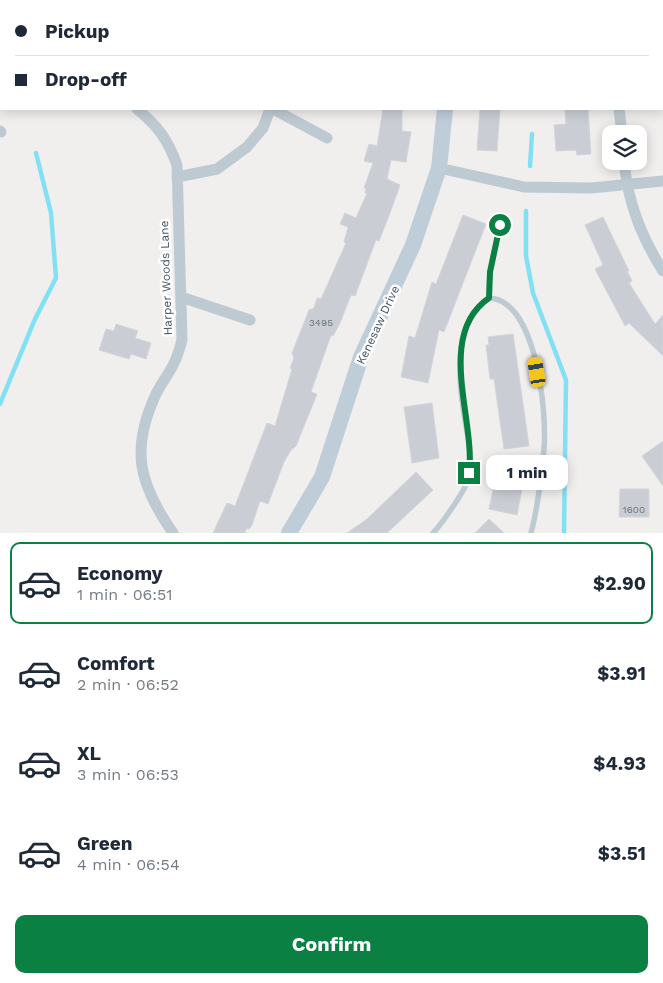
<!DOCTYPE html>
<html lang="en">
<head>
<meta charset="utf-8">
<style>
  :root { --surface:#fff; --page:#f2f2f3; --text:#1f2937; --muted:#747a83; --line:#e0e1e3; --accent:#0b8043 }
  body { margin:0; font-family:"Work Sans",sans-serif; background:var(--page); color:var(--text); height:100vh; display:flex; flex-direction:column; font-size:19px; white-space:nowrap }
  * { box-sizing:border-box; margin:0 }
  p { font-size:16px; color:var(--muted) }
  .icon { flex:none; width:28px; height:28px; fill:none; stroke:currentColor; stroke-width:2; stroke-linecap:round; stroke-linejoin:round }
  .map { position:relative; height:533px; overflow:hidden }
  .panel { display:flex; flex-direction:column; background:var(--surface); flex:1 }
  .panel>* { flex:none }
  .guide { position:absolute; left:0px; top:0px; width:664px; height:110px; box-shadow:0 2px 12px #0003; display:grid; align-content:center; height:110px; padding:0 15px; background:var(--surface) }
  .fabs { position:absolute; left:602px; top:125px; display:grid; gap:10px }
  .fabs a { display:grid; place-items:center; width:45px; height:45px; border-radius:10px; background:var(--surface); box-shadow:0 2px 12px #0003; font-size:25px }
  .end { position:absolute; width:22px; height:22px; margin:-11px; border:6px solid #0b8043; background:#fff; box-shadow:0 0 0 2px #fff }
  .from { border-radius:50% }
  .bubble { position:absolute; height:35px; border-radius:10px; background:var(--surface); box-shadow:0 2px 12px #0003; font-size:16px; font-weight:700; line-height:35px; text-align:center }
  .car { position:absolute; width:15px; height:30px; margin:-15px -8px; border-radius:6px; box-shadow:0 0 4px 1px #0007; background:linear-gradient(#f5c518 24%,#345 0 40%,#f5c518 0 76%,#345 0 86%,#f5c518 0) }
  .guide b { display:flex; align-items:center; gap:18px; height:48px; font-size:19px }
  .guide b+b { border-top:1px solid var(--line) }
  .guide i { width:12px; height:12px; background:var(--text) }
  ul { padding:9px 0 0; list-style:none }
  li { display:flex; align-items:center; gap:15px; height:82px; margin:0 10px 8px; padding:0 5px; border:2px solid transparent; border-radius:10px }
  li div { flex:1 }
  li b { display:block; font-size:19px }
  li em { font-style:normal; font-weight:700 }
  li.active { border-color:var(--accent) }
  li>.icon { width:45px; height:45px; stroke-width:1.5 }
  .button { display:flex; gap:10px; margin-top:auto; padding:10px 15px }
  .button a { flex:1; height:58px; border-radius:10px; background:var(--accent); color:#fff; font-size:20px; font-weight:700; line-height:58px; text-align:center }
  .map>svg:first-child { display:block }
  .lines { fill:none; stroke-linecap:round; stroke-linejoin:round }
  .stream { stroke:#82e0f3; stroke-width:4.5 }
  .building { fill:#caced4; stroke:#d2d5db }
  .lane { stroke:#becad2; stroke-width:5.5 }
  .street { stroke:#becad2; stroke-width:11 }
  .secondary { stroke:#bfcdd9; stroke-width:16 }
  .route { stroke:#0b8043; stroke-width:6 }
  .labels { text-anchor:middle; stroke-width:5; stroke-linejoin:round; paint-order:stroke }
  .number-label { font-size:10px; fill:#66727c }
  .street-label { font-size:12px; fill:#45535e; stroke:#fff }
</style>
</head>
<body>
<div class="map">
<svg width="663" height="533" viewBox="0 0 663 533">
  <rect width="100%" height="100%" fill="#f1eeee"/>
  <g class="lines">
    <!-- stream -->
    <path class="stream" d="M 530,166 L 532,134
      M 526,211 L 526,256 L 533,293 L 566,380 L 564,533
      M 0,404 L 35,319 L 56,278 L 51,213 L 36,153"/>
  </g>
  <!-- building -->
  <path class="building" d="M 383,109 L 402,109 L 402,131 L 411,132 L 406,162 L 391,160 L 387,179 L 400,185 L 390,213 L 379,241 L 376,240 L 355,296 L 351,295 L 340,323 L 333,336 L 331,335 L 311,392 L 317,394 L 313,404 L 296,446 L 291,450 L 284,462 L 268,504 L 260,501 L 252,525 L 249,529 L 246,529 L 245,533 L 213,533 L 227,503 L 235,506 L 267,423 L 275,426 L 292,369 L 290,368 L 294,358 L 292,353 L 309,310 L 314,308 L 317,298 L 321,299 L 346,243 L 344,242 L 348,227 L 340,224 L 345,213 L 356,218 L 367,193 L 365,193 L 366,189 L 364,188 L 373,163 L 364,161 L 369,144 L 377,146 Z
    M 480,109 L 500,109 L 497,151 L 477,150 Z
    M 565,109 L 588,109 L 591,154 L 577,155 L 576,150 L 556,151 L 554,125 L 566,124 Z
    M 463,215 L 486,224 L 444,332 L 439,330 L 428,383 L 401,377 L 409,336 L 415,338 L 432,282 L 436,284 Z
    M 603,217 L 629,271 L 627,271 L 632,281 L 629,283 L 655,324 L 663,315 L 663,356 L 629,323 L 625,326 L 595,269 L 603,265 L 585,225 Z
    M 116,324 L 138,331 L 135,338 L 151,343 L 146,359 L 131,354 L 129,359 L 99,350 L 106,329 L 114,331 Z
    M 513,334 L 529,446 L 504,449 L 494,379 L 490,379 L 486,345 L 489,345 L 488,337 Z
    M 432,403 L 439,458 L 412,463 L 404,407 Z
    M 663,441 L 663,486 L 642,456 Z
    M 501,469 L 525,474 L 517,515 L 489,509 L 496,476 L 499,477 Z
    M 416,472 L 433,490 L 387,533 L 347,533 L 367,519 Z
    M 620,489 L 649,489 L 649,517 L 619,517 Z
    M 489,519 L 504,533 L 475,533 Z"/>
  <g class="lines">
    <!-- lane -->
    <path class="lane" d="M 500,225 L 490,271 L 489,298 C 537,300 547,413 544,449 C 542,473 537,511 531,533
      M 433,533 C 441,525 464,492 467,482 C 475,461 467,436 464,414 C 458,376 453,322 489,298"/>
    <!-- street -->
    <path class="street" d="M 90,0 L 91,1
      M 136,0 L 138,1
      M 309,0 L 310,1
      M 610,0 L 610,1
      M 119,1 L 123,0
      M 0,49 L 1,49
      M 137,109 C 158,126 168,140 177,165 L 182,340 C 180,347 178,355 175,361 C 170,373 161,383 156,394 C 130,450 139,484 173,533
      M 273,109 L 327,138
      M 619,109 L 622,134
      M 0,131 L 1,132
      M 624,161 C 628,203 641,236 663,271
      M 439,168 L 524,187 L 591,188 L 663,181
      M 177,177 L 217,169 L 247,147 L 263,128 L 270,109
      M 181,297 L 250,320"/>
    <!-- secondary -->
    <path class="secondary" d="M 431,0 L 431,1
      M 289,533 L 322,477 L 361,357 L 413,245 L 439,168 L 445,109"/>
  </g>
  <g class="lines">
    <!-- route -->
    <path class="route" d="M 469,473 C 476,420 435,335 489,298 L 490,272 L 500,225"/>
  </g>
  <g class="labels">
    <!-- number labels -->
    <g class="number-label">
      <text x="321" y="326">3495</text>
      <text x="634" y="513">1600</text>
    </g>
    <!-- street labels -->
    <g class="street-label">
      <text transform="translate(166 278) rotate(-92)" y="4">Harper Woods Lane</text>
      <text transform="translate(378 325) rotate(-65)" y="4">Kenesaw Drive</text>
    </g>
  </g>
</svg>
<div class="fabs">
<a><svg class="icon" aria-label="layers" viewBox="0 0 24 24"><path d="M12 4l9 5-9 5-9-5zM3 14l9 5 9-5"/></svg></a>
</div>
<i class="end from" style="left:500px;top:225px"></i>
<i class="end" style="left:469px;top:473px"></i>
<div class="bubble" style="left:486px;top:455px;width:82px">1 min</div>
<i class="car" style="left:537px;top:372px;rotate:351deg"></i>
<div class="guide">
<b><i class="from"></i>Pickup</b>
<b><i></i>Drop-off</b>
</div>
</div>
<section class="panel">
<ul>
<li class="active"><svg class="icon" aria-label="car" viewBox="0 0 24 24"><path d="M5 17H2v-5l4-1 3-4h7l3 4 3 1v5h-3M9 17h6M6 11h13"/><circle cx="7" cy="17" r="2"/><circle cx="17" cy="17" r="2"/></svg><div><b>Economy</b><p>1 min · 06:51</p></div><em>$2.90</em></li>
<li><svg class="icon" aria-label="car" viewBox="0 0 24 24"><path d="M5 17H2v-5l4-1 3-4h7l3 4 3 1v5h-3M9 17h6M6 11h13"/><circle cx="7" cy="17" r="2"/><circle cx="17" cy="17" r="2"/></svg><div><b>Comfort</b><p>2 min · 06:52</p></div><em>$3.91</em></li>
<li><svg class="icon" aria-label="car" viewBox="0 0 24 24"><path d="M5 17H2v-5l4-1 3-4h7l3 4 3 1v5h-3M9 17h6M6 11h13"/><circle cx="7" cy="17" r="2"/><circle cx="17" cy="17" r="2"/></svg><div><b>XL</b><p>3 min · 06:53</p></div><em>$4.93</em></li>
<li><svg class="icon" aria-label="car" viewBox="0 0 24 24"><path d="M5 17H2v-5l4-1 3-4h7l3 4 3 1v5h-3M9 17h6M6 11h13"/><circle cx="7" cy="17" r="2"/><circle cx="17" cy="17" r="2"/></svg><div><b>Green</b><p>4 min · 06:54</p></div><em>$3.51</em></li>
</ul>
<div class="button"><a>Confirm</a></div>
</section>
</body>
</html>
